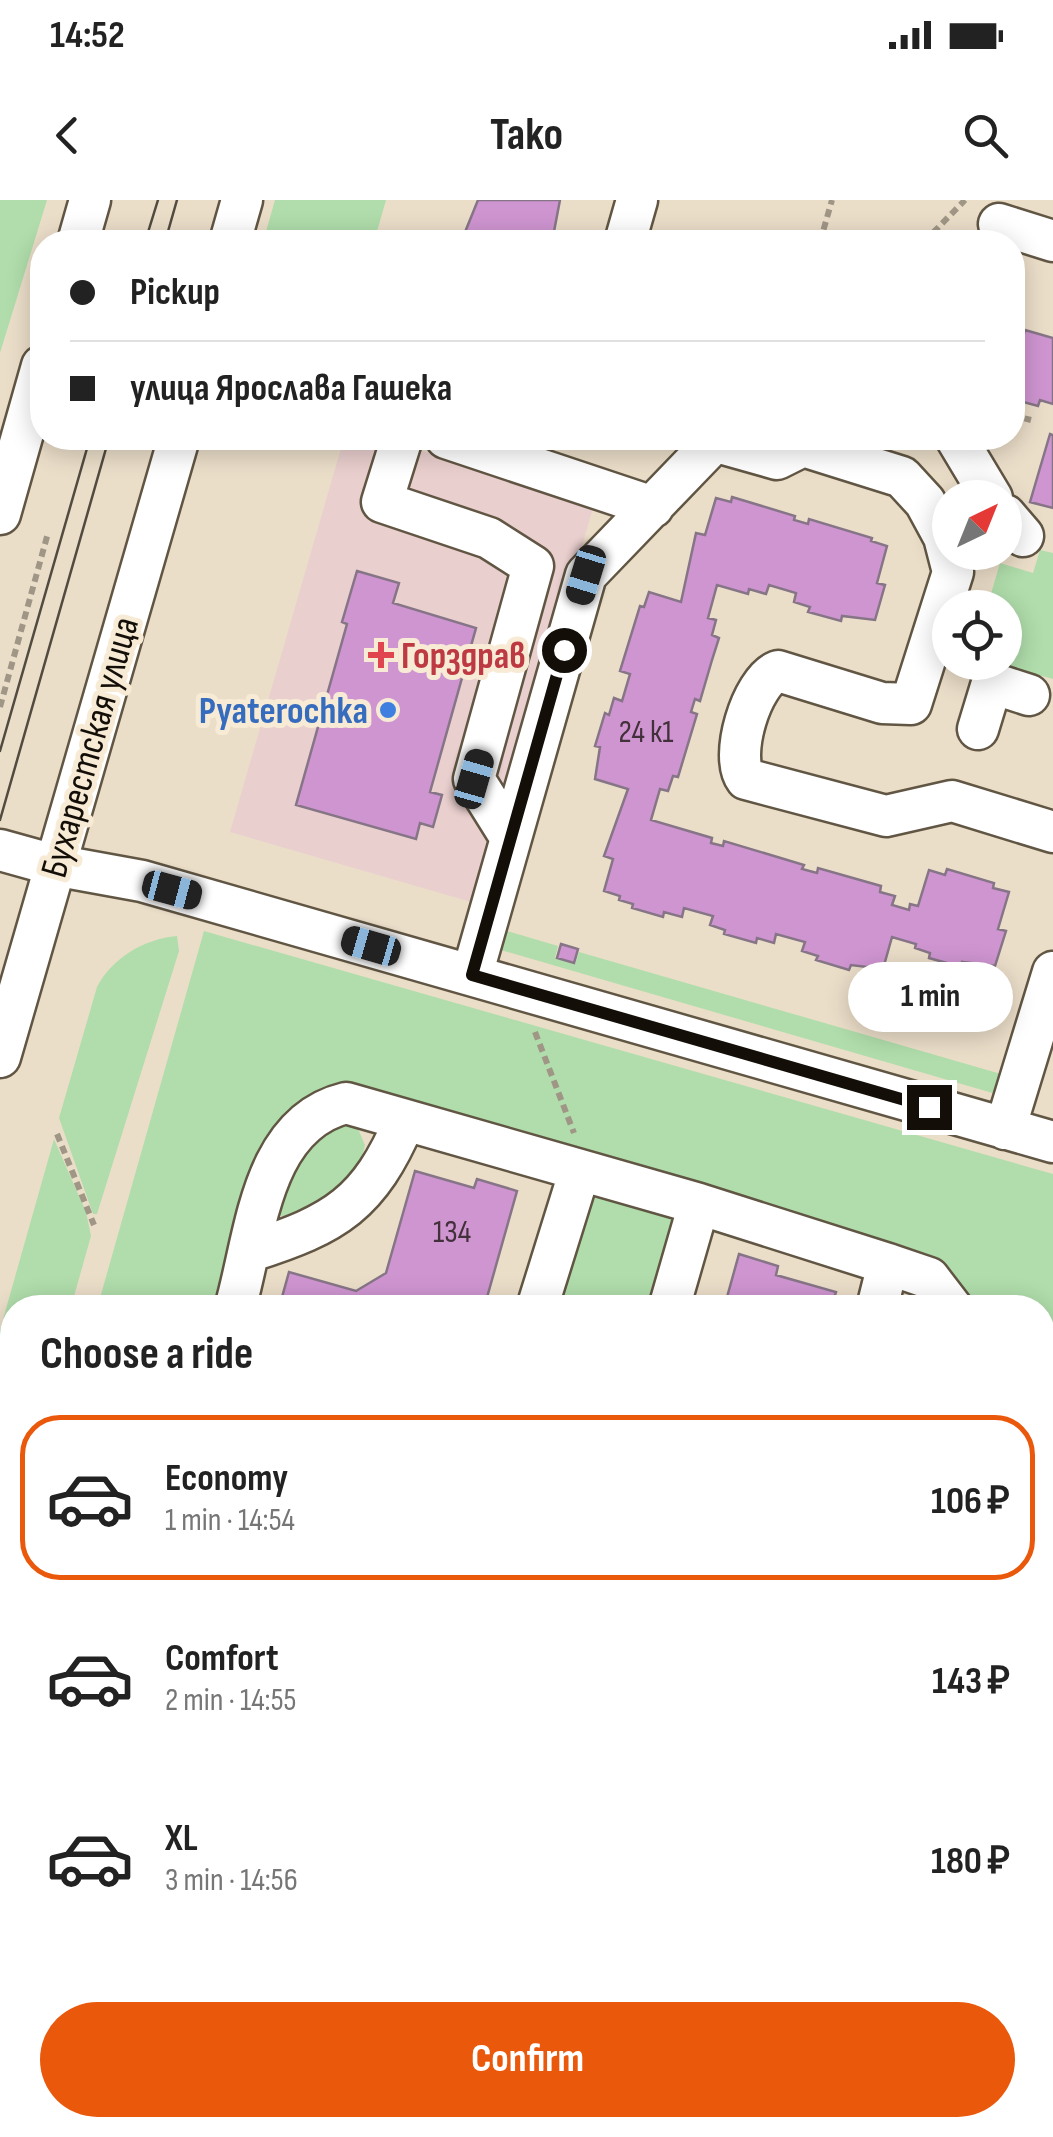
<!DOCTYPE html>
<html lang="en">
<head>
<meta charset="utf-8">
<style>
  :root { --surface:#fff; --page:#f6f6f6; --text:#222; --muted:#767676; --line:#e0e0e0; --accent:#ea580c }
  body { margin:0; font-family:"Sofia Sans Condensed",sans-serif; background:var(--page); color:var(--text); height:100vh; display:flex; flex-direction:column; font-size:38px; white-space:nowrap }
  * { box-sizing:border-box; margin:0 }
  p { font-size:32px; color:var(--muted) }
  .icon { flex:none; width:55px; height:55px; fill:none; stroke:currentColor; stroke-width:2; stroke-linecap:round; stroke-linejoin:round }
  .map { position:relative; flex:1; overflow:hidden }
  .details { position:absolute; left:0px; top:1095px; width:1055px; height:842px; display:flex; flex-direction:column; background:var(--surface); border-radius:40px 40px 0 0; box-shadow:0 5px 25px #0003 }
  .details>* { flex:none }
  .banner { position:absolute; left:30px; top:30px; width:995px; height:220px; border-radius:40px; box-shadow:0 5px 25px #0003; display:grid; align-content:center; height:220px; padding:0 40px; background:var(--surface) }
  .needle { width:65px; rotate:43deg }
  .tools { position:absolute; left:932px; top:280px; display:grid; gap:20px }
  .tools a { display:grid; place-items:center; width:90px; height:90px; border-radius:50%; background:var(--surface); box-shadow:0 5px 25px #0003; font-size:50px }
  .end { position:absolute; width:45px; height:45px; margin:-22px; border:12px solid #130f08; background:#fff; box-shadow:0 0 0 5px #fff }
  .from { border-radius:50% }
  .bubble { position:absolute; height:70px; border-radius:35px; background:var(--surface); box-shadow:0 5px 25px #0003; font-size:32px; font-weight:700; line-height:70px; text-align:center }
  .car { position:absolute; width:30px; height:60px; margin:-30px -15px; border-radius:12px; box-shadow:0 0 8px 2px #0007; background:linear-gradient(#222 24%,#8ab4d8 0 40%,#222 0 76%,#8ab4d8 0 86%,#222 0) }
  .banner b { display:flex; align-items:center; gap:35px; height:95px; font-size:38px }
  .banner b+b { border-top:2px solid var(--line) }
  .banner i { width:25px; height:25px; background:var(--text) }
  ul { padding:0; list-style:none }
  li { display:flex; align-items:center; gap:30px; height:165px; margin:0 20px 15px; padding:0 20px; border:5px solid transparent; border-radius:40px }
  li div { flex:1 }
  li b { display:block; font-size:38px }
  li em { font-style:normal; font-weight:700 }
  li.active { border-color:var(--accent) }
  li>.icon { width:90px; height:90px; stroke-width:1.5 }
  h2 { padding:0 40px; font-size:45px; line-height:120px }
  .primary-button { display:flex; gap:20px; margin-top:auto; padding:20px 40px }
  .primary-button a { flex:1; height:115px; border-radius:60px; background:var(--accent); color:#fff; font-size:40px; font-weight:700; line-height:115px; text-align:center }
  .status { display:flex; justify-content:space-between; align-items:center; height:70px; padding:0 50px; background:var(--surface); direction:ltr }
  .status svg { height:28px; fill:currentColor }
  header { display:flex; justify-content:space-between; align-items:center; height:130px; padding:0 40px; background:var(--surface); font-size:45px; font-weight:700 }
  .map>svg:first-child { display:block }
  .commercial { fill:#e9cfce }
  .green { fill:#b0ddab }
  .building { fill:#cf95d1; stroke:#867586; stroke-width:2.5 }
  .lines { fill:none; stroke-linecap:round; stroke-linejoin:round }
  .minor-casing { stroke:#615643; stroke-width:45 }
  .path { stroke:#a09686; stroke-width:6; stroke-dasharray:8 5; stroke-linecap:butt }
  .minor { stroke:#fff; stroke-width:40 }
  .tram { stroke:#524b40; stroke-width:2.5 }
  .route { stroke:#130f08; stroke-width:12 }
  .health-dot { fill:#e0444e; stroke:#f8ebd6; stroke-width:4 }
  .shop-dot { fill:#3f7fe0; stroke:#f8ebd6; stroke-width:4 }
  .labels { text-anchor:middle; stroke-width:10; stroke-linejoin:round; paint-order:stroke }
  .number-label { font-size:32px; fill:#42303a }
  .health-label { font-size:38px; font-weight:bold; fill:#be3a42; stroke:#f8ebd6; text-anchor:start }
  .shop-label { font-size:38px; font-weight:bold; fill:#366cbe; stroke:#f8ebd6; text-anchor:end }
  .street-label { font-size:38px; fill:#130f08; stroke:#f8ebd6 }
</style>
</head>
<body>
<div class="status"><b>14:52</b><svg viewBox="0 0 49 12"><path d="M0 12V9h3v3zM5 12V6h3v6zM10 12V3h3v9zM15 12V0h3v12zM26 1h20v11H26zM47 4h2v5h-2z"/></svg></div>
<header><svg class="icon" aria-label="back" viewBox="0 0 24 24"><path d="M15 5l-7 7 7 7"/></svg>Tako<svg class="icon" aria-label="search" viewBox="0 0 24 24"><circle cx="10" cy="10" r="6"/><path d="M15 15l6 6"/></svg></header>
<div class="map">
<svg width="1053" height="1937" viewBox="0 0 1053 1937">
  <rect width="100%" height="100%" fill="#ebdec9"/>
  <!-- commercial -->
  <path class="commercial" d="M 344,238 L 377,238 L 595,301 L 478,704 L 230,632 Z"/>
  <!-- green -->
  <path class="green" d="M 0,0 L 47,0 L 0,153 Z
    M 275,0 L 386,0 L 374,42 L 263,42 Z
    M 1040,350 L 1053,353 L 1053,479 L 997,463 L 1005,462 L 1005,408 L 987,407 L 1000,363 L 1033,373 Z
    M 500,729 L 558,746 L 555,758 L 575,764 L 579,752 L 1001,874 L 996,894 L 494,748 Z
    M 204,731 L 1053,974 L 1053,1208 L 1043,1202 L 1042,1108 L 964,1107 L 320,902 L 221,1107 L 106,1107 L 100,1098 Z
    M 177,736 L 179,751 L 97,1014 L 93,1014 L 59,918 L 97,787 C 112,758 144,739 177,736 Z
    M 337,921 L 358,929 L 365,945 C 359,977 320,1000 295,1018 L 277,1015 L 290,960 Z
    M 54,939 L 86,1012 L 91,1036 L 71,1107 L 12,1108 L 12,1312 L 0,1356 L 0,1130 Z
    M 596,994 L 673,1017 L 677,1027 L 657,1107 L 556,1108 L 589,1000 Z
    M 12,1406 L 12,1770 L 0,1767 L 0,1450 Z
    M 0,1876 L 12,1879 L 12,1925 L 23,1925 L 16,1937 L 0,1937 Z
    M 80,1925 L 172,1925 L 214,1937 L 77,1937 Z
    M 546,1925 L 964,1925 L 960,1937 L 587,1937 Z"/>
  <!-- building -->
  <path class="building" d="M 478,0 L 560,0 L 552,42 L 461,42 Z
    M 1025,130 L 1053,138 L 1053,204 L 1040,200 L 1038,206 L 1012,199 L 1012,174 Z
    M 1050,234 L 1053,235 L 1053,308 L 1030,302 Z
    M 601,238 L 658,238 L 656,243 L 624,239 L 623,244 Z
    M 732,297 L 795,316 L 794,320 L 808,324 L 809,319 L 872,338 L 871,341 L 887,346 L 877,383 L 885,385 L 875,420 L 842,416 L 841,421 L 808,412 L 810,407 L 794,402 L 796,393 L 769,385 L 766,394 L 749,389 L 748,394 L 717,385 L 708,418 L 716,420 L 712,435 L 719,438 L 712,460 L 700,501 L 695,499 L 691,512 L 697,514 L 678,577 L 673,576 L 668,591 L 660,589 L 651,620 L 712,638 L 711,643 L 723,646 L 724,641 L 804,665 L 802,669 L 817,673 L 818,668 L 881,686 L 880,692 L 895,696 L 892,705 L 909,710 L 910,704 L 918,706 L 929,670 L 945,675 L 947,669 L 994,683 L 993,688 L 1009,692 L 998,729 L 1006,731 L 995,766 L 962,762 L 961,767 L 929,758 L 930,753 L 915,748 L 916,744 L 892,737 L 883,769 L 851,765 L 849,770 L 816,760 L 818,756 L 802,751 L 805,742 L 776,734 L 774,743 L 757,738 L 756,743 L 724,734 L 725,730 L 710,725 L 713,716 L 684,708 L 682,717 L 664,712 L 663,717 L 632,708 L 633,704 L 619,700 L 620,696 L 604,691 L 613,659 L 604,656 L 628,589 L 595,579 L 600,547 L 595,546 L 605,513 L 609,515 L 614,498 L 622,501 L 630,474 L 620,471 L 640,406 L 644,407 L 649,392 L 681,402 L 696,333 L 705,335 L 716,298 L 731,302 Z
    M 357,371 L 399,383 L 393,403 L 476,428 L 430,592 L 442,595 L 433,627 L 420,623 L 416,639 L 296,605 L 347,424 L 342,422 Z
    M 561,744 L 578,749 L 574,763 L 557,758 Z
    M 415,971 L 474,988 L 477,979 L 517,991 L 484,1108 L 279,1108 L 289,1072 L 356,1091 L 386,1073 Z
    M 739,1054 L 778,1066 L 776,1075 L 836,1092 L 831,1108 L 724,1108 Z
    M 1042,1298 L 1053,1298 L 1053,1442 L 1042,1479 Z
    M 1042,1493 L 1053,1496 L 1053,1583 L 1042,1580 Z
    M 1042,1687 L 1053,1690 L 1053,1761 L 1042,1758 Z
    M 58,1925 L 80,1925 L 77,1937 L 54,1937 Z"/>
  <g class="lines">
    <!-- minor casing -->
    <g class="minor-casing">
      <path id="minor" d="M 999,24 L 1053,41
        M 78,42 L 90,0
        M 230,42 L 242,0
        M 625,42 L 637,0
        M 402,238 L 382,302 L 489,338 L 533,366 L 474,579 L 509,635
        M 446,238 L 653,307
        M 956,238 L 992,298
        M 717,242 L 777,259 L 803,246 L 902,277 L 925,302 L 944,337 L 953,372 L 911,504 L 882,503 L 778,471 C 751,482 729,557 746,579 L 886,616 L 952,601 L 1053,632
        M 0,314 L 42,166
        M 1005,315 L 1023,336
        M 978,529 L 992,483 L 1029,495
        M 0,650 L 54,665 L 142,681 L 1053,942
        M 472,775 L 586,375 L 718,238
        M 0,857 L 179,238
        M 1005,929 L 1053,772
        M 251,1051 C 336,1024 369,1004 405,920
        M 235,1108 C 256,1036 260,924 346,903 L 699,1004 L 888,1064 L 929,1078 L 952,1108
        M 537,1108 L 580,970
        M 669,1108 L 699,1004
        M 877,1108 L 888,1064
        M 1042,1227 L 1053,1230
        M 1042,1626 L 1053,1630
        M 0,1805 L 12,1809
        M 1042,1811 L 1053,1801
        M 1042,1838 L 1042,1867
        M 417,1925 L 458,1937
        M 1002,1937 L 1005,1925"/>
    </g>
    <!-- path -->
    <path class="path" d="M 820,42 L 832,0
      M 924,42 L 965,0
      M 1012,215 L 1031,220
      M 0,507 L 48,333
      M 535,832 L 574,933
      M 57,934 L 94,1025
      M 80,1098 L 97,1108"/>
    <!-- minor -->
    <use href="#minor" class="minor"/>
    <!-- tram -->
    <path class="tram" d="M 145,42 L 158,0
      M 165,42 L 177,0
      M 0,551 L 90,238
      M 0,620 L 109,238"/>
  </g>
  <g class="lines">
    <!-- route -->
    <path class="route" d="M 564,450 L 472,775 L 929,907"/>
  </g>
  <!-- markers -->
  <path class="health-dot" d="M376 440h10v10h10v10h-10v10h-10v-10h-10v-10h10z"/>
  <circle class="shop-dot" cx="388" cy="510" r="10"/>
  <g class="labels">
    <!-- number labels -->
    <g class="number-label">
      <text x="646" y="542">24 к1</text>
      <text x="452" y="1042">134</text>
    </g>
    <!-- health labels -->
    <g class="health-label">
      <text x="401" y="468">Горздрав</text>
    </g>
    <!-- shop labels -->
    <g class="shop-label">
      <text x="368" y="523">Pyaterochka</text>
    </g>
    <!-- street labels -->
    <g class="street-label">
      <text transform="translate(89 547) rotate(-74)" y="13">Бухарестская улица</text>
    </g>
  </g>
</svg>
<div class="tools">
<a><svg class="needle" viewBox="-14 -14 28 28"><path d="M0-13l5 13h-10z" fill="#e53935"/><path d="M0 13l5-13h-10z" fill="#767676"/></svg></a>
<a><svg class="icon" aria-label="locate" viewBox="0 0 24 24"><circle cx="12" cy="12" r="6"/><path d="M12 2v4M12 18v4M2 12h4M18 12h4"/></svg></a>
</div>
<i class="end from" style="left:564px;top:450px"></i>
<i class="end" style="left:929px;top:907px"></i>
<div class="bubble" style="left:848px;top:762px;width:165px">1 min</div>
<i class="car" style="left:586px;top:375px;rotate:197deg"></i>
<i class="car" style="left:474px;top:579px;rotate:16deg"></i>
<i class="car" style="left:172px;top:690px;rotate:105deg"></i>
<i class="car" style="left:371px;top:746px;rotate:286deg"></i>
<div class="banner">
<b><i class="from"></i>Pickup</b>
<b><i></i>улица Ярослава Гашека</b>
</div>
<section class="details">
<h2>Choose a ride</h2>
<ul>
<li class="active"><svg class="icon" aria-label="car" viewBox="0 0 24 24"><path d="M5 17H2v-5l4-1 3-4h7l3 4 3 1v5h-3M9 17h6M6 11h13"/><circle cx="7" cy="17" r="2"/><circle cx="17" cy="17" r="2"/></svg><div><b>Economy</b><p>1 min · 14:54</p></div><em>106 ₽</em></li>
<li><svg class="icon" aria-label="car" viewBox="0 0 24 24"><path d="M5 17H2v-5l4-1 3-4h7l3 4 3 1v5h-3M9 17h6M6 11h13"/><circle cx="7" cy="17" r="2"/><circle cx="17" cy="17" r="2"/></svg><div><b>Comfort</b><p>2 min · 14:55</p></div><em>143 ₽</em></li>
<li><svg class="icon" aria-label="car" viewBox="0 0 24 24"><path d="M5 17H2v-5l4-1 3-4h7l3 4 3 1v5h-3M9 17h6M6 11h13"/><circle cx="7" cy="17" r="2"/><circle cx="17" cy="17" r="2"/></svg><div><b>XL</b><p>3 min · 14:56</p></div><em>180 ₽</em></li>
</ul>
<div class="primary-button"><a>Confirm</a></div>
</section>
</div>
</body>
</html>
